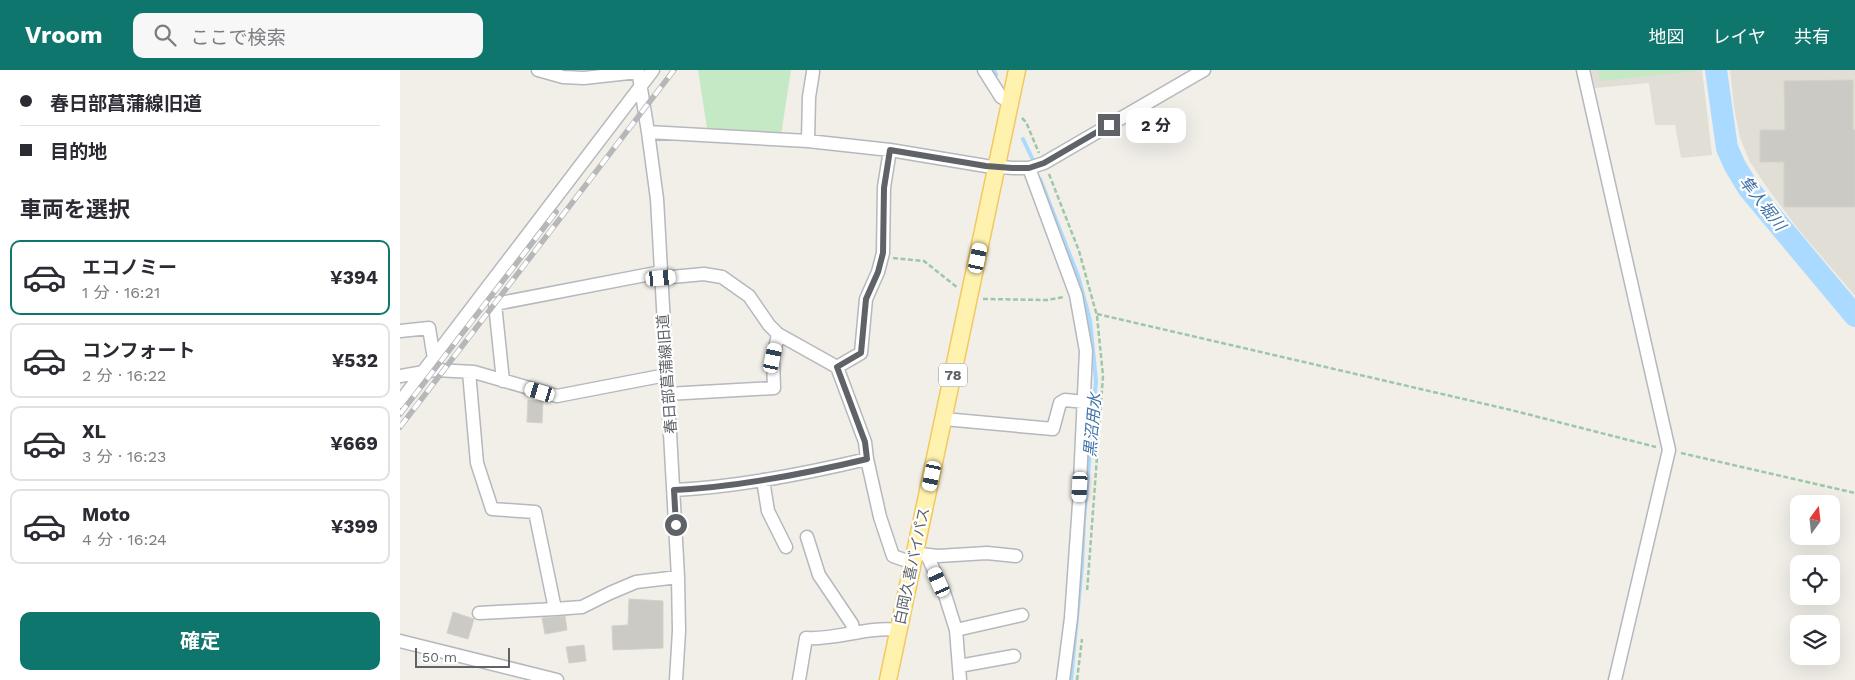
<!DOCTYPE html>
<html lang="ja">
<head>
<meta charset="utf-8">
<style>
  :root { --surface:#fff; --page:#f7f7f7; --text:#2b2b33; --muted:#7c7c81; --line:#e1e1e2; --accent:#0f766e }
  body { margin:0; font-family:"Work Sans","Noto Sans JP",sans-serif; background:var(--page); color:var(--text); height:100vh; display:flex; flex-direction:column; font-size:19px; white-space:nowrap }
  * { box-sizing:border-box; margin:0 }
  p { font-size:16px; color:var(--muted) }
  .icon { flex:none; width:28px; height:28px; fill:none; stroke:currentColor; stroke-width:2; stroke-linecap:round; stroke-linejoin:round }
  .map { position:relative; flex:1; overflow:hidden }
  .sheet { display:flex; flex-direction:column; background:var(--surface); width:400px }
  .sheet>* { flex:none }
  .guide { display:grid; align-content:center; height:110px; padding:0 20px; background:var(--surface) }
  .needle { width:32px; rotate:15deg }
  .controls { position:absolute; left:1390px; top:425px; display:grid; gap:10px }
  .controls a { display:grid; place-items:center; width:50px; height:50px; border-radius:10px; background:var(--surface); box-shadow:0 5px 20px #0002; font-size:25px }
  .scale { position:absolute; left:15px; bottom:12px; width:95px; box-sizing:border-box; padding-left:5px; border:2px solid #5f6368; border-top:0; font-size:14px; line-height:18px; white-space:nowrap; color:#5f6368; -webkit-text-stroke:4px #fff; paint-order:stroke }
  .end { position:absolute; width:22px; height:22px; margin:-11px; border:6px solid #5f6368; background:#fff; box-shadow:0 0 0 2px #fff }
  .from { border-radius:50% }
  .bubble { position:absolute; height:35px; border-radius:10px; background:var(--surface); box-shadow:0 5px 20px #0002; font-size:16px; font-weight:700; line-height:35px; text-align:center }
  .car { position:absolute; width:15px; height:30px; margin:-15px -8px; border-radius:6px; box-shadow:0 0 4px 1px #0007; background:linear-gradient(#fff 24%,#345 0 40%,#fff 0 76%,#345 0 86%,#fff 0) }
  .guide b { display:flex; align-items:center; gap:18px; height:48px; font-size:19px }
  .guide b+b { border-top:1px solid var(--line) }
  .guide i { width:12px; height:12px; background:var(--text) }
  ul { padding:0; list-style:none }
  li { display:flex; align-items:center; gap:15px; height:75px; margin:0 10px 8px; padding:0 10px; border:2px solid var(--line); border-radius:10px }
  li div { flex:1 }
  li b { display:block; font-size:19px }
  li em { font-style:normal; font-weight:700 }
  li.active { border-color:var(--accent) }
  li>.icon { width:45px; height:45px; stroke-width:1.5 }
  h2 { padding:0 20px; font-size:22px; line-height:60px }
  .action { display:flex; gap:10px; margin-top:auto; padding:10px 20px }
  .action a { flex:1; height:58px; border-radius:10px; background:var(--accent); color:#fff; font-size:20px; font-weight:700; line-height:58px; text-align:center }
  header { display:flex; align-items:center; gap:30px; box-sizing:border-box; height:70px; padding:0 25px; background:var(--accent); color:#fff }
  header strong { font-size:24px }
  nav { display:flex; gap:28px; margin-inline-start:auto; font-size:18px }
  .search { width:350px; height:45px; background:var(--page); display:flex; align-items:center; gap:12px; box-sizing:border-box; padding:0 18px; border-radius:10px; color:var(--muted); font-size:19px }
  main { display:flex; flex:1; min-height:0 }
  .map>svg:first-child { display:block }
  .education { fill:#e1ded6 }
  .green { fill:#c5e8c5 }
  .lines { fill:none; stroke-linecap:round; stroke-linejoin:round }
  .stream { stroke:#aadaff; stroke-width:4 }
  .river { stroke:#aadaff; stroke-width:22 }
  .building { fill:#cccac5; stroke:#d6d1c6 }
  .minor-casing { stroke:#b5b8bc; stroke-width:15 }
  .major-casing { stroke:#f2c960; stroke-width:19 }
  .path { stroke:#9cc7a9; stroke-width:2.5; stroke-dasharray:5 2.5; stroke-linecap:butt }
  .minor { stroke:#fff; stroke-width:12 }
  .major { stroke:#fff2af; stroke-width:16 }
  .rail-casing { stroke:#b6b7b8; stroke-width:5.5 }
  .rail { stroke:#fff; stroke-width:4; stroke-dasharray:11; stroke-linecap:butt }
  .route { stroke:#5f6368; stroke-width:6 }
  .labels { text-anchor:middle; stroke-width:4.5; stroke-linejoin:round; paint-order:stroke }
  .shield { fill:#fff; stroke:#8f9295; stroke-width:1 }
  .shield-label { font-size:14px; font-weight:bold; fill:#5f6368 }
  .street-label { font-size:15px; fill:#5f6368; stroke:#fff }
  .water-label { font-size:16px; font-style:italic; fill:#4174aa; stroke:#fff }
</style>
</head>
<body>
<header>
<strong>Vroom</strong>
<div class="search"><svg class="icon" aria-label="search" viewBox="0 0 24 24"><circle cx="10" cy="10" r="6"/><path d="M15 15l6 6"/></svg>ここで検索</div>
<nav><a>地図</a><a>レイヤ</a><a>共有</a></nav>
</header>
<main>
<section class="sheet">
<div class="guide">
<b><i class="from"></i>春日部菖蒲線旧道</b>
<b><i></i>目的地</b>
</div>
<h2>車両を選択</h2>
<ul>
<li class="active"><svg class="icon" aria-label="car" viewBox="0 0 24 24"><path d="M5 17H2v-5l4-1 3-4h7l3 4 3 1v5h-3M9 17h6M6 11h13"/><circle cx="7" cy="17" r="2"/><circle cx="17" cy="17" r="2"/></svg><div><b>エコノミー</b><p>1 分 · 16:21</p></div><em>¥394</em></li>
<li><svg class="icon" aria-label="car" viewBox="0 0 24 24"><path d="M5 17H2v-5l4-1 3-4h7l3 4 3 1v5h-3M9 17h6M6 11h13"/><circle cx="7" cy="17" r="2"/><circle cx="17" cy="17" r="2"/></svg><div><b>コンフォート</b><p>2 分 · 16:22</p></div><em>¥532</em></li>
<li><svg class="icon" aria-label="car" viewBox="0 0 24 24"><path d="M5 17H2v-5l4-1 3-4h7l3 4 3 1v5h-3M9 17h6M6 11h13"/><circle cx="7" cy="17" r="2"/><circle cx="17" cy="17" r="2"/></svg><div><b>XL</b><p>3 分 · 16:23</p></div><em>¥669</em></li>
<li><svg class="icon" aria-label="car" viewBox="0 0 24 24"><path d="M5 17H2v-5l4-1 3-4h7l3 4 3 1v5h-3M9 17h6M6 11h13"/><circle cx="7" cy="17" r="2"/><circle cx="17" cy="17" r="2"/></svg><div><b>Moto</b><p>4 分 · 16:24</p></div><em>¥399</em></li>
</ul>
<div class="action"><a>確定</a></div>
</section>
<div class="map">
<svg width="1455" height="610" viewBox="0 0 1455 610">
  <rect width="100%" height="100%" fill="#f1efe8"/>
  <!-- education -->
  <path class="education" d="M 1191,0 L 1302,0 L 1312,85 L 1281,88 L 1275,55 L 1255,55 L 1249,13 L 1195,18 Z
    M 1330,0 L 1455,0 L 1455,226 L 1398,159 L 1368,119 L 1350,92 L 1340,68 L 1334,37 Z"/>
  <!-- green -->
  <path class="green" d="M 298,0 L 391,0 L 381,65 L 307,58 Z
    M 1198,0 L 1295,0 L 1295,1 L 1200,11 Z"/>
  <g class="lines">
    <!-- stream -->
    <path class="stream" d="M 594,0 L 596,5
      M 623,69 L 632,88
      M 640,109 L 678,206 L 690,250 L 696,311 L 684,451 L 682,496 L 671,610"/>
    <!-- river -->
    <path class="river" d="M 1316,0 L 1327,78 L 1335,96 L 1349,119 L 1455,246"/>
  </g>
  <!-- building -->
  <path class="building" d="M 1453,10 L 1453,60 L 1455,60 L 1455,137 L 1384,137 L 1384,92 L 1360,92 L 1360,60 L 1385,60 L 1384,11 Z
    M 128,330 L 143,331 L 142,353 L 127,352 Z
    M 229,529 L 263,531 L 263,578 L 213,580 L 212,556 L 228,555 Z
    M 53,542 L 74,549 L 68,569 L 47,563 Z
    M 165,546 L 167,560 L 145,564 L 142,548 Z
    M 184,575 L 186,591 L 169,593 L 166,577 Z"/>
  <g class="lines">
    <!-- minor casing -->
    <g class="minor-casing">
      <path id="minor" d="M 138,0 L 163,7 L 184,8 L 238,2
        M 238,0 L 248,62 L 257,129 L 278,507 L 279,561 L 276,610
        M 584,0 L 601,27 L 610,32
        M 1183,0 L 1269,380 L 1215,610
        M 248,62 L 408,71 L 490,80 L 586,96 L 613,98 L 629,98 L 644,93 L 804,0
        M 408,71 L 409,27 L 413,2
        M 490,80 L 484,117 L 483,183 L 478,202 L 466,229 L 461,283 L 437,297 L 465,372 L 467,389 L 480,447 L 493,486 L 513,493
        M 629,98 L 676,225 L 686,281 L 679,434 L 671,548 L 663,610
        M 261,208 L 304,204 L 322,207 L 349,226 L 369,255 L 378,264 L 437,297
        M 0,261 L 29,258 L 34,289
        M 69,302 L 77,393 L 92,439 L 135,442 L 155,539 L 182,537 L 210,523 L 236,512 L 278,507
        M 0,306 L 35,300 L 74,302 L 157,326 L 266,305
        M 103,311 L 95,234 L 261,202
        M 267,324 L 374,318 L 373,288 L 378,264
        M 0,332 L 253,0
        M 544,349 L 653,359 L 660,333 L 665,330 L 685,332
        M 363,410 L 368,441 L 386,477
        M 274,420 C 339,417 404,404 467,389
        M 407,467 L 419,505 L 452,554 L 454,563
        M 520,484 L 538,486 L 587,483 L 616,486
        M 527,485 L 545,525 L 556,560 L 560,610
        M 79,543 L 155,539
        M 556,560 L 622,545
        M 0,571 L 157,610
        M 559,596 L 614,586
        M 399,610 L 406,568 C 437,570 467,556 499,560"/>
    </g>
    <!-- major casing -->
    <g class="major-casing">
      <path id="major" d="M 488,610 L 617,0"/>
    </g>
    <!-- path -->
    <path class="path" d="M 622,48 L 626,52 L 639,83
      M 649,104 L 679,181 L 697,246 L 703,306 L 687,522
      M 493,188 L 524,191 L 558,218
      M 583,229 L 647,230 L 664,227
      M 697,244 L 1111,340 L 1256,377
      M 1281,383 L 1455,423
      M 677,610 L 682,569"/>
    <!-- minor -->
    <use href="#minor" class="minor"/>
    <!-- major -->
    <use href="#major" class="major"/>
    <!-- rail casing -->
    <g class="rail-casing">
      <path id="rail" d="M 0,344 L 156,142
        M 0,357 L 274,0"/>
    </g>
    <!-- rail -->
    <use href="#rail" class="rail"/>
  </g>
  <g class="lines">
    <!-- route -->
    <path class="route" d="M 276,455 L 274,420 C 339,417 404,404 467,389 L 465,372 L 437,297 L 461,283 L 466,229 L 478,202 L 483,183 L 484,118 L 490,80 L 586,96 L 612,98 L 629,98 L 644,93 L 709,55"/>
  </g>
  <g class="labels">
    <!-- shield labels -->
    <rect class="shield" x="539" y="293.5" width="28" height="23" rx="4"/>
    <g class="shield-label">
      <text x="553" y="310">78</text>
    </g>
    <!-- street labels -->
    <g class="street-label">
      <text transform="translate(267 304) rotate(-94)" y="5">春日部菖蒲線旧道</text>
      <text transform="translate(512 496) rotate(-78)" y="5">白岡久喜バイパス</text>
    </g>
    <!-- water labels -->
    <g class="water-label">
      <text transform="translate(1363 133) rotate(52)" y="6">隼人堀川</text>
      <text transform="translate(692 355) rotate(-85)" y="6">黒沼用水</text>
    </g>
  </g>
</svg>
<div class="controls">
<a><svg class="needle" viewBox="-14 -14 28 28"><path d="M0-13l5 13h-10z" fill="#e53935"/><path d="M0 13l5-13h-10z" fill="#7c7c81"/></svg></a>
<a><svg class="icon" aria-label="locate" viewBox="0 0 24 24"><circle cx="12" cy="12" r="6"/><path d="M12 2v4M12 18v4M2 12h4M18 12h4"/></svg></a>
<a><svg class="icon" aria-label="layers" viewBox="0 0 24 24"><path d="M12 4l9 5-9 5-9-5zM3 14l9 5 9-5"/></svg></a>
</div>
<div class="scale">50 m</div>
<i class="end from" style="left:276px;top:455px"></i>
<i class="end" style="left:709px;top:55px"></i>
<div class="bubble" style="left:726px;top:38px;width:60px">2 分</div>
<i class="car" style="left:578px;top:188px;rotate:12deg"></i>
<i class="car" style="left:261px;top:208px;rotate:85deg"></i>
<i class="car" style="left:373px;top:288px;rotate:12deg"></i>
<i class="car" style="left:140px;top:322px;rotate:287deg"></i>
<i class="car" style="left:532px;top:406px;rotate:192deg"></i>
<i class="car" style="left:680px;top:417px;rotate:183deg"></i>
<i class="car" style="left:539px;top:512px;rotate:336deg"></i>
</div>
</main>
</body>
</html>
